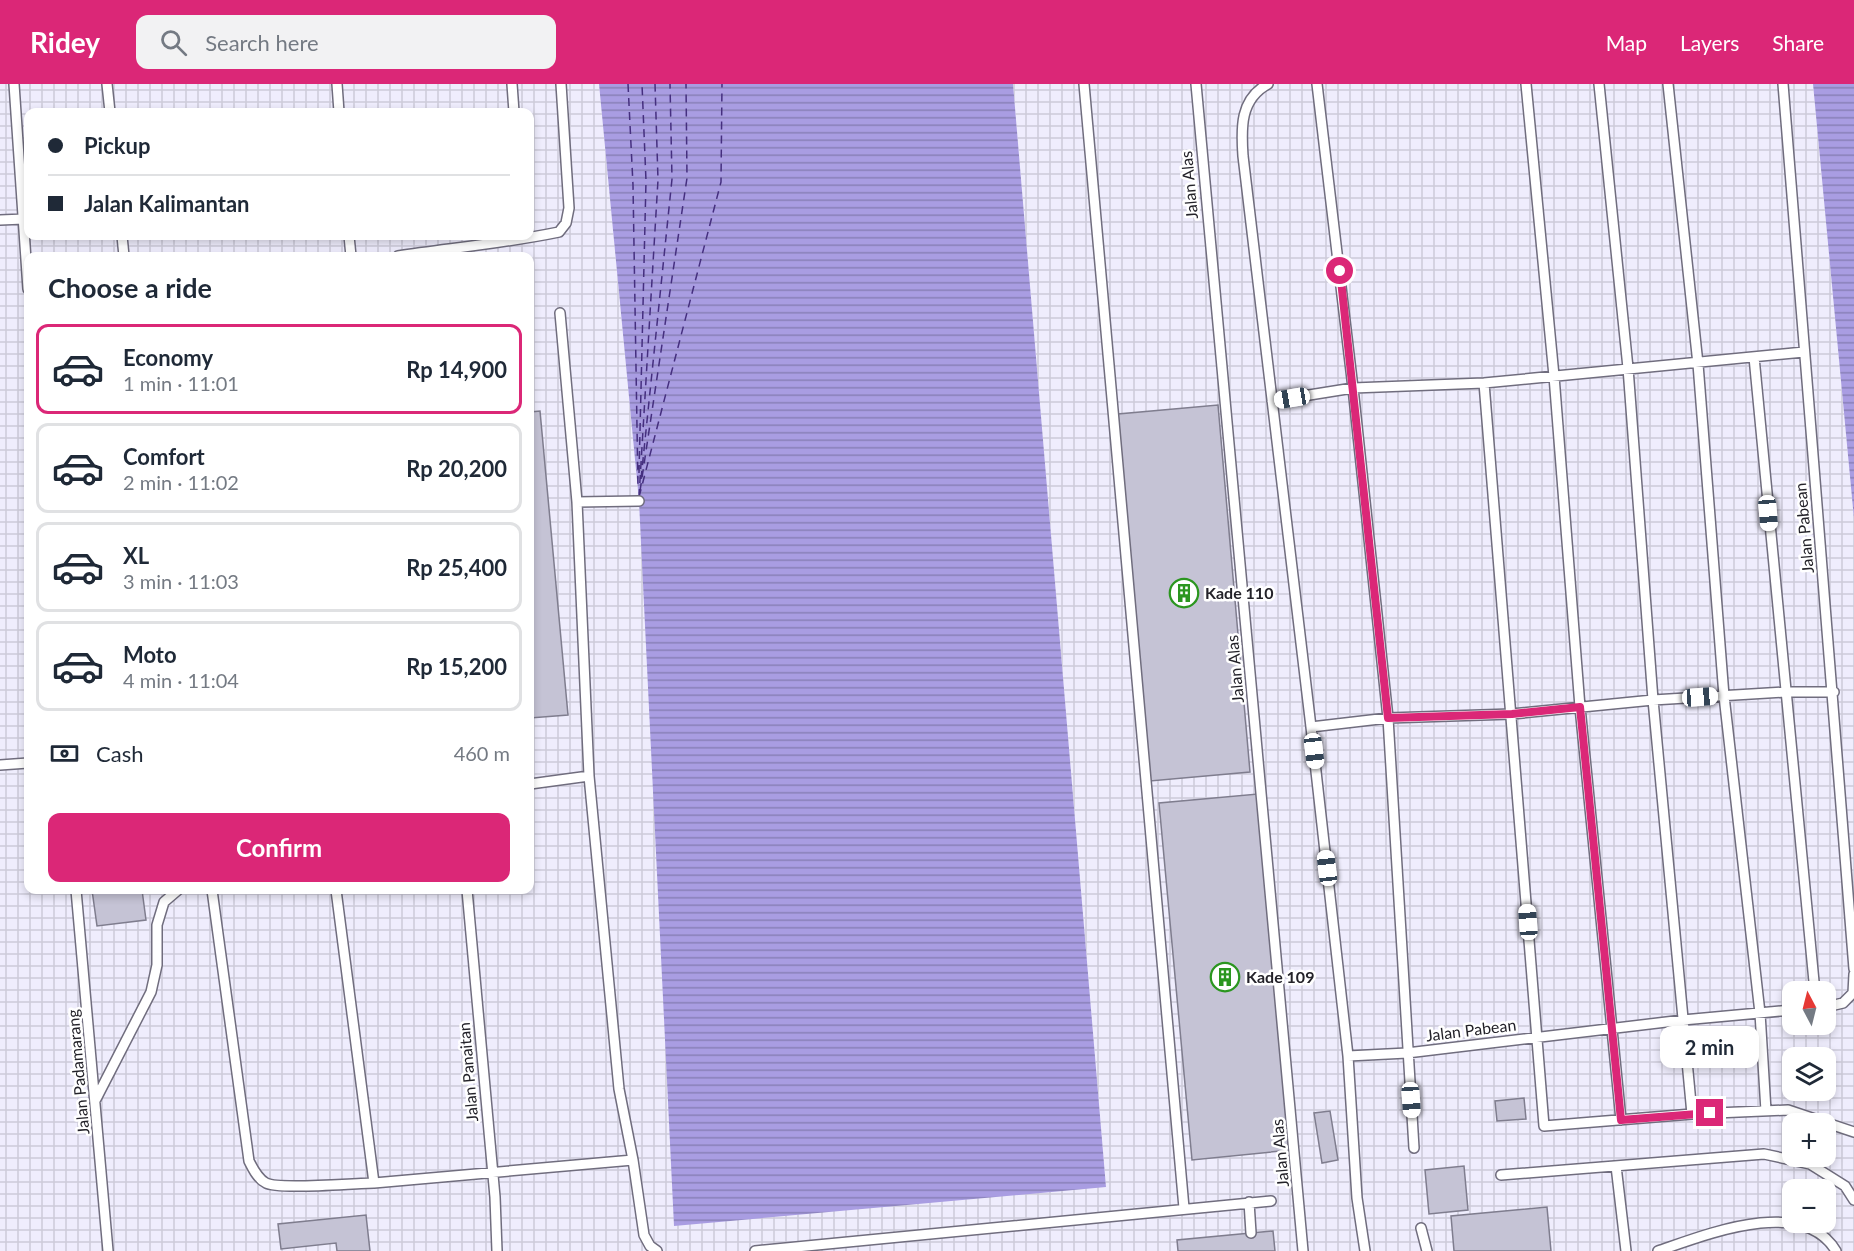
<!DOCTYPE html>
<html lang="en">
<head>
<meta charset="utf-8">
<style>
  :root { --surface:#fff; --page:#f2f2f3; --text:#1f2937; --muted:#747a83; --line:#e0e1e3; --accent:#db2777 }
  body { margin:0; font-family:Lato,sans-serif; background:var(--page); color:var(--text); height:100vh; display:flex; flex-direction:column; font-size:22px; white-space:nowrap }
  * { box-sizing:border-box; margin:0 }
  p { font-size:20px; color:var(--muted) }
  .icon { flex:none; width:33px; height:33px; fill:none; stroke:currentColor; stroke-width:2; stroke-linecap:round; stroke-linejoin:round }
  .map { position:relative; flex:1; overflow:hidden }
  .panel { position:absolute; left:24px; top:168px; width:510px; height:642px; display:flex; flex-direction:column; background:var(--surface); border-radius:12px; box-shadow:0 3px 9px #0003 }
  .panel>* { flex:none }
  .banner { position:absolute; left:24px; top:24px; width:510px; height:132px; border-radius:12px; box-shadow:0 3px 9px #0003; display:grid; align-content:center; height:132px; padding:0 24px; background:var(--surface) }
  .needle { width:39px; rotate:353deg }
  .controls { position:absolute; left:1782px; top:897px; display:grid; gap:12px }
  .controls a { display:grid; place-items:center; width:54px; height:54px; border-radius:12px; background:var(--surface); box-shadow:0 3px 9px #0003; font-size:30px }
  .end { position:absolute; width:27px; height:27px; margin:-14px; border:8px solid #db2777; background:#fff; box-shadow:0 0 0 3px #fff }
  .from { border-radius:50% }
  .bubble { position:absolute; height:42px; border-radius:12px; background:var(--surface); box-shadow:0 3px 9px #0003; font-size:20px; font-weight:700; line-height:42px; text-align:center }
  .car { position:absolute; width:18px; height:36px; margin:-18px -9px; border-radius:8px; box-shadow:0 0 4px 2px #0007; background:linear-gradient(#fff 24%,#345 0 40%,#fff 0 76%,#345 0 86%,#fff 0) }
  .banner b { display:flex; align-items:center; gap:21px; height:57px; font-size:22px }
  .banner b+b { border-top:2px solid var(--line) }
  .banner i { width:15px; height:15px; background:var(--text) }
  ul { padding:0; list-style:none }
  li { display:flex; align-items:center; gap:18px; height:90px; margin:0 12px 9px; padding:0 12px; border:3px solid var(--line); border-radius:12px }
  li div { flex:1 }
  li b { display:block; font-size:22px }
  li em { font-style:normal; font-weight:700 }
  li.on { border-color:var(--accent) }
  li>.icon { width:54px; height:54px; stroke-width:1.5 }
  h2 { padding:0 24px; font-size:27px; line-height:72px }
  .pay { display:flex; align-items:center; gap:15px; height:66px; padding:0 24px; font-size:22px }
  .pay p { margin-inline-start:auto }
  .action { display:flex; gap:12px; margin-top:auto; padding:12px 24px }
  .action a { flex:1; height:69px; border-radius:12px; background:var(--accent); color:#fff; font-size:24px; font-weight:700; line-height:69px; text-align:center }
  header { display:flex; align-items:center; gap:36px; box-sizing:border-box; height:84px; padding:0 30px; background:var(--accent); color:#fff }
  header strong { font-size:28px }
  nav { display:flex; gap:33px; margin-inline-start:auto; font-size:21px }
  .search { width:420px; height:54px; background:var(--page); display:flex; align-items:center; gap:15px; box-sizing:border-box; padding:0 21px; border-radius:12px; color:var(--muted); font-size:22px }
  .map>svg:first-child { display:block }
  .industrial { fill:url(#industrial-grid); fill-rule:evenodd }
  .water { fill:url(#water-rules) }
  .lines { fill:none; stroke-linecap:round; stroke-linejoin:round }
  .ferry { stroke:#452f7f; stroke-width:1.5; stroke-dasharray:8 6; stroke-linecap:butt }
  .building { fill:#c5c3d5; stroke:#7f7d8e; stroke-width:1.5 }
  .service-casing { stroke:#706d7e; stroke-width:12 }
  .service { stroke:#fff; stroke-width:9 }
  .route { stroke:#db2777; stroke-width:8 }
  .labels { text-anchor:middle; stroke-width:5; stroke-linejoin:round; paint-order:stroke }
  .street-label { font-size:16px; fill:#232229; stroke:#fff }
  .poi-label { font-size:16px; font-weight:bold; fill:#232229; stroke:#fff; text-anchor:start }
</style>
</head>
<body>
<header>
<strong>Ridey</strong>
<div class="search"><svg class="icon" aria-label="search" viewBox="0 0 24 24"><circle cx="10" cy="10" r="6"/><path d="M15 15l6 6"/></svg>Search here</div>
<nav><a>Map</a><a>Layers</a><a>Share</a></nav>
</header>
<div class="map">
<svg width="1854" height="1167" viewBox="0 0 1854 1167">
  <defs>
    <pattern id="industrial-grid" width="8" height="8" patternUnits="userSpaceOnUse" patternTransform="scale(1.5)"><rect width="8" height="8" fill="#efedfd"/><path d="M0 4h8M4 0v8" fill="none" stroke="#cdcbd9"/></pattern>
    <pattern id="water-rules" width="6" height="5" patternUnits="userSpaceOnUse" patternTransform="scale(1.5)"><rect width="6" height="5" fill="#a99de2"/><path d="M0 2.5h6" fill="none" stroke="#8980b7"/></pattern>
  </defs>
  <rect width="100%" height="100%" fill="#f8f7fe"/>
  <!-- industrial -->
  <path class="industrial" d="M 0,0 L 599,0 L 639,417 L 1106,1103 L 1013,0 L 1813,0 L 1854,435 L 1854,1167 L 0,1167 ZM 28,28 L 530,28 L 530,152 L 28,152 ZM 28,172 L 530,172 L 530,806 L 28,806 ZM 1792,908 L 1826,908 L 1826,940 L 1792,940 ZM 1792,974 L 1826,974 L 1826,1006 L 1792,1006 ZM 1792,1040 L 1826,1040 L 1826,1072 L 1792,1072 ZM 1792,1106 L 1826,1106 L 1826,1138 L 1792,1138 Z"/>
  <!-- water -->
  <path class="water" d="M 599,0 L 1013,0 L 1106,1103 L 674,1142 L 639,417 Z
    M 1813,0 L 1854,0 L 1854,435 Z"/>
  <g class="lines">
    <!-- ferry -->
    <path class="ferry" d="M 628,0 L 633,101 L 638,404
      M 639,389 L 646,97 L 642,0
      M 641,395 L 672,95 L 670,0
      M 640,407 L 687,94 L 686,0
      M 639,413 L 721,98 L 722,0
      M 639,413 L 658,96 L 655,0"/>
  </g>
  <!-- building -->
  <path class="building" d="M 1218,321 L 1250,688 L 1150,697 L 1118,330 Z
    M 540,327 L 568,631 L 530,634 L 530,328 Z
    M 1258,710 L 1291,1066 L 1192,1076 L 1159,719 Z
    M 92,806 L 142,806 L 146,836 L 97,842 Z
    M 1524,1014 L 1526,1035 L 1497,1037 L 1495,1017 Z
    M 1330,1027 L 1338,1076 L 1322,1079 L 1314,1029 Z
    M 1464,1082 L 1468,1126 L 1429,1130 L 1425,1086 Z
    M 1547,1123 L 1551,1167 L 1454,1167 L 1451,1132 Z
    M 366,1131 L 370,1167 L 337,1167 L 336,1159 L 281,1165 L 278,1140 Z
    M 1273,1147 L 1275,1167 L 1178,1167 L 1177,1156 Z"/>
  <g class="lines">
    <!-- service casing -->
    <g class="service-casing">
      <path id="service" d="M 14,0 L 28,205
        M 107,0 L 110,28
        M 337,0 L 339,28
        M 512,0 L 514,28
        M 1084,0 L 1184,1124
        M 1196,0 L 1303,1167
        M 1268,0 C 1240,15 1241,44 1243,72 L 1311,643 L 1348,972
        M 1317,0 L 1353,304 L 1388,634 L 1414,1064
        M 1526,0 L 1554,292 L 1580,623 L 1621,1036
        M 1599,0 L 1628,284 L 1653,616 L 1692,1030
        M 1668,0 L 1698,280 L 1724,612 L 1760,929 L 1766,1027
        M 1783,0 C 1806,295 1832,590 1854,885
        M 0,136 L 24,135
        M 122,152 L 124,172
        M 349,152 L 351,172
        M 398,172 C 452,164 506,159 559,148 L 566,139 L 569,124 L 561,0
        M 1754,273 L 1815,908
        M 1484,299 L 1544,1042 L 1692,1030 L 1788,1026 L 1854,1048
        M 1272,317 L 1353,304 L 1484,299 L 1804,268
        M 577,418 L 639,417
        M 1311,643 L 1388,634 L 1512,630 L 1653,616 L 1785,608 L 1834,608
        M 0,681 L 28,679
        M 530,700 L 589,692 L 577,418 L 560,229
        M 76,806 L 108,1167
        M 212,806 L 249,1077 C 253,1085 258,1095 266,1099 C 279,1106 354,1099 374,1099 L 336,806
        M 467,806 L 495,1113 L 497,1167
        M 1826,923 L 1843,919 L 1853,909 L 1854,890
        M 96,1015 L 151,908 L 157,881 L 157,841 L 164,818 L 178,806
        M 633,1076 L 644,1151 L 650,1162 L 657,1167
        M 1616,1082 L 1626,1167
        M 1501,1091 L 1764,1070 L 1810,1080 L 1845,1102 L 1854,1116
        M 374,1099 L 633,1076 L 619,1005 L 589,692
        M 1249,1118 L 1251,1149
        M 1421,1144 L 1427,1167
        M 755,1167 L 1271,1117
        M 1365,1167 L 1357,1114 L 1348,972 L 1407,969 L 1683,936 L 1792,926
        M 1658,1167 C 1705,1151 1803,1111 1836,1167"/>
    </g>
    <!-- service -->
    <use href="#service" class="service"/>
  </g>
  <g class="lines">
    <!-- route -->
    <path class="route" d="M 1340,187 L 1388,634 L 1512,630 L 1580,623 L 1621,1036 L 1710,1029"/>
  </g>
  <!-- icons -->
  <defs>
    <g id="building-ring" transform="scale(1.5)"><circle r="9.5" fill="#fff" stroke="#2b961f" stroke-width="1.5"/><path d="M-4-6H4V6H1V3H-1V6H-4ZM-2.5-4.3h1.7v1.8h-1.7ZM.8-4.3h1.7v1.8H.8ZM-2.5-1h1.7V.8h-1.7ZM.8-1h1.7V.8H.8Z" fill="#2b961f"/></g>
  </defs>
  <g fill-rule="evenodd">
    <use href="#building-ring" x="1184" y="509"/>
    <use href="#building-ring" x="1225" y="893"/>
  </g>
  <g class="labels">
    <!-- street labels -->
    <g class="street-label">
      <text transform="translate(1189 101) rotate(-95)" y="6">Jalan Alas</text>
      <text transform="translate(1804 444) rotate(-95)" y="6">Jalan Pabean</text>
      <text transform="translate(1235 585) rotate(-95)" y="6">Jalan Alas</text>
      <text transform="translate(1471 946) rotate(-7)" y="6">Jalan Pabean</text>
      <text transform="translate(78 988) rotate(-95)" y="6">Jalan Padamarang</text>
      <text transform="translate(468 988) rotate(-95)" y="6">Jalan Panaitan</text>
      <text transform="translate(1280 1069) rotate(-95)" y="6">Jalan Alas</text>
    </g>
    <!-- poi labels -->
    <g class="poi-label">
      <text x="1205" y="515">Kade 110</text>
      <text x="1246" y="899">Kade 109</text>
    </g>
  </g>
</svg>
<div class="controls">
<a><svg class="needle" viewBox="-14 -14 28 28"><path d="M0-13l5 13h-10z" fill="#e53935"/><path d="M0 13l5-13h-10z" fill="#747a83"/></svg></a>
<a><svg class="icon" aria-label="layers" viewBox="0 0 24 24"><path d="M12 4l9 5-9 5-9-5zM3 14l9 5 9-5"/></svg></a>
<a>+</a>
<a>−</a>
</div>
<i class="end from" style="left:1340px;top:187px"></i>
<i class="end" style="left:1710px;top:1029px"></i>
<div class="bubble" style="left:1660px;top:942px;width:99px">2 min</div>
<i class="car" style="left:1292px;top:314px;rotate:261deg"></i>
<i class="car" style="left:1768px;top:429px;rotate:175deg"></i>
<i class="car" style="left:1700px;top:613px;rotate:86deg"></i>
<i class="car" style="left:1314px;top:667px;rotate:173deg"></i>
<i class="car" style="left:1327px;top:784px;rotate:353deg"></i>
<i class="car" style="left:1528px;top:838px;rotate:356deg"></i>
<i class="car" style="left:1411px;top:1016px;rotate:176deg"></i>
<div class="banner">
<b><i class="from"></i>Pickup</b>
<b><i></i>Jalan Kalimantan</b>
</div>
<section class="panel">
<h2>Choose a ride</h2>
<ul>
<li class="on"><svg class="icon" aria-label="car" viewBox="0 0 24 24"><path d="M5 17H2v-5l4-1 3-4h7l3 4 3 1v5h-3M9 17h6M6 11h13"/><circle cx="7" cy="17" r="2"/><circle cx="17" cy="17" r="2"/></svg><div><b>Economy</b><p>1 min · 11:01</p></div><em>Rp 14,900</em></li>
<li><svg class="icon" aria-label="car" viewBox="0 0 24 24"><path d="M5 17H2v-5l4-1 3-4h7l3 4 3 1v5h-3M9 17h6M6 11h13"/><circle cx="7" cy="17" r="2"/><circle cx="17" cy="17" r="2"/></svg><div><b>Comfort</b><p>2 min · 11:02</p></div><em>Rp 20,200</em></li>
<li><svg class="icon" aria-label="car" viewBox="0 0 24 24"><path d="M5 17H2v-5l4-1 3-4h7l3 4 3 1v5h-3M9 17h6M6 11h13"/><circle cx="7" cy="17" r="2"/><circle cx="17" cy="17" r="2"/></svg><div><b>XL</b><p>3 min · 11:03</p></div><em>Rp 25,400</em></li>
<li><svg class="icon" aria-label="car" viewBox="0 0 24 24"><path d="M5 17H2v-5l4-1 3-4h7l3 4 3 1v5h-3M9 17h6M6 11h13"/><circle cx="7" cy="17" r="2"/><circle cx="17" cy="17" r="2"/></svg><div><b>Moto</b><p>4 min · 11:04</p></div><em>Rp 15,200</em></li>
</ul>
<div class="pay"><svg class="icon" aria-label="cash" viewBox="0 0 24 24"><path d="M3 7h18v10H3z"/><circle cx="12" cy="12" r="2"/></svg>Cash<p>460 m</p></div>
<div class="action"><a>Confirm</a></div>
</section>
</div>
</body>
</html>
